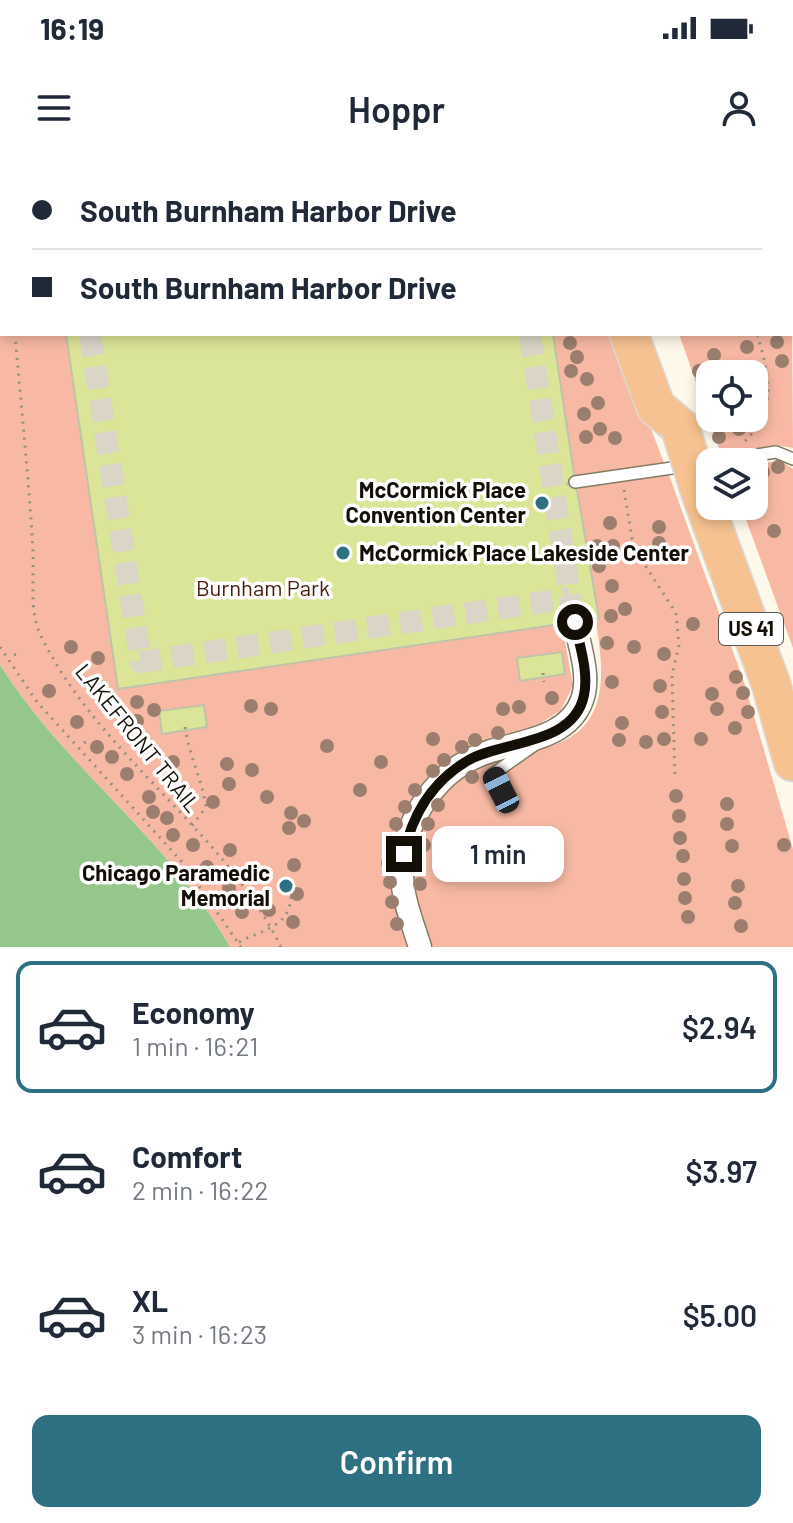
<!DOCTYPE html>
<html lang="en">
<head>
<meta charset="utf-8">
<style>
  :root { --surface:#fff; --page:#f6f6f7; --text:#1f2937; --muted:#747a83; --line:#e0e1e3; --accent:#2c7081 }
  body { margin:0; font-family:Barlow,sans-serif; background:var(--page); color:var(--text); height:100vh; display:flex; flex-direction:column; font-size:30px; white-space:nowrap }
  * { box-sizing:border-box; margin:0 }
  p { font-size:26px; color:var(--muted) }
  .icon { flex:none; width:44px; height:44px; fill:none; stroke:currentColor; stroke-width:2; stroke-linecap:round; stroke-linejoin:round }
  .map { position:relative; height:787px; overflow:hidden }
  .drawer { display:flex; flex-direction:column; background:var(--surface); flex:1 }
  .drawer>* { flex:none }
  .guide { position:absolute; left:0px; top:0px; width:794px; height:176px; box-shadow:0 4px 12px #0003; display:grid; align-content:center; height:176px; padding:0 32px; background:var(--surface) }
  .buttons { position:absolute; left:696px; top:200px; display:grid; gap:16px }
  .buttons a { display:grid; place-items:center; width:72px; height:72px; border-radius:16px; background:var(--surface); box-shadow:0 4px 12px #0003; font-size:40px }
  .end { position:absolute; width:36px; height:36px; margin:-18px; border:10px solid #130f07; background:#fff; box-shadow:0 0 0 4px #fff }
  .from { border-radius:50% }
  .bubble { position:absolute; height:56px; border-radius:16px; background:var(--surface); box-shadow:0 4px 12px #0003; font-size:26px; font-weight:600; line-height:56px; text-align:center }
  .car { position:absolute; width:24px; height:48px; margin:-24px -12px; border-radius:10px; box-shadow:0 0 6px 2px #0007; background:linear-gradient(#222 24%,#8ab4d8 0 40%,#222 0 76%,#8ab4d8 0 86%,#222 0) }
  .guide b { display:flex; align-items:center; gap:28px; height:76px; font-size:30px }
  .guide b+b { border-top:2px solid var(--line) }
  .guide i { width:20px; height:20px; background:var(--text) }
  ul { padding:14px 0 0; list-style:none }
  li { display:flex; align-items:center; gap:24px; height:132px; margin:0 16px 12px; padding:0 16px; border:4px solid transparent; border-radius:16px }
  li div { flex:1 }
  li b { display:block; font-size:30px }
  li em { font-style:normal; font-weight:600 }
  li.current { border-color:var(--accent) }
  li>.icon { width:72px; height:72px; stroke-width:1.5 }
  .primary-button { display:flex; gap:16px; margin-top:auto; padding:16px 32px }
  .primary-button a { flex:1; height:92px; border-radius:16px; background:var(--accent); color:#fff; font-size:32px; font-weight:600; line-height:92px; text-align:center }
  .status { display:flex; justify-content:space-between; align-items:center; height:56px; padding:0 40px; background:var(--surface); direction:ltr }
  .status svg { height:22px; fill:currentColor }
  header { display:flex; justify-content:space-between; align-items:center; height:104px; padding:0 32px; background:var(--surface); font-size:36px; font-weight:600 }
  .map>svg:first-child { display:block }
  .green { fill:#f8b9a4; fill-rule:evenodd }
  .water { fill:#94c789 }
  .building { fill:#dbe597; stroke:#bfc3aa; stroke-width:2 }
  .lines { fill:none; stroke-linecap:round; stroke-linejoin:round }
  .street-tunnel { stroke:#dad5c7; stroke-width:22; stroke-dasharray:22 11; stroke-linecap:butt }
  .lane-casing { stroke:#837b64; stroke-width:14 }
  .street-casing { stroke:#837b64; stroke-width:25 }
  .highway-casing { stroke:#d9d9d7; stroke-width:41 }
  .path { stroke:#938f83; stroke-width:3; stroke-dasharray:2 6; stroke-linecap:butt }
  .lane { stroke:#fff; stroke-width:11 }
  .street { stroke:#fff; stroke-width:22 }
  .highway { stroke:#f6c291; stroke-width:38 }
  .highway-bridge-casing { stroke:#d9d9d7; stroke-width:41; stroke-linecap:butt }
  .highway-bridge { stroke:#f6c291; stroke-width:38 }
  .tree { fill:#9b7e6e }
  .route { stroke:#130f07; stroke-width:10 }
  .poi-dot { fill:#2c7081; stroke:#fff; stroke-width:3 }
  .labels { text-anchor:middle; stroke-width:7; stroke-linejoin:round; paint-order:stroke }
  .shield { fill:#fff; stroke:#5a5751; stroke-width:2 }
  .shield-label { font-size:20px; font-weight:bold; fill:#130f07 }
  .poi-label { font-size:22px; font-weight:bold; fill:#130f07; stroke:#fff; text-anchor:end }
  .park-label { font-size:22px; fill:#4a1a09; stroke:#fff }
  .street-label { font-size:22px; fill:#130f07; stroke:#fff }
</style>
</head>
<body>
<div class="status"><b>16:19</b><svg viewBox="0 0 49 12"><path d="M0 12V9h3v3zM5 12V6h3v6zM10 12V3h3v9zM15 12V0h3v12zM26 1h20v11H26zM47 4h2v5h-2z"/></svg></div>
<header><svg class="icon" aria-label="menu" viewBox="0 0 24 24"><path d="M4 6h16M4 12h16M4 18h16"/></svg>Hoppr<svg class="icon" aria-label="person" viewBox="0 0 24 24"><circle cx="12" cy="8" r="4"/><path d="M4 21q1-7 8-7t8 7"/></svg></header>
<div class="map">
<svg width="793" height="787" viewBox="0 0 793 787">
  <rect width="100%" height="100%" fill="#fdf8e9"/>
  <!-- green -->
  <path class="green" d="M 0,0 L 557,0 L 2,2 L 2,174 L 615,174 L 664,303 L 575,316 L 576,328 L 669,315 L 744,522 L 793,689 L 793,787 L 429,787 C 424,772 417,756 413,741 C 399,682 433,618 490,599 C 509,592 530,592 550,586 C 612,568 604,508 595,458 L 562,464 L 573,526 L 561,550 L 538,565 L 456,600 L 427,626 L 408,655 L 398,689 L 396,723 L 413,787 L 230,787 C 170,680 65,608 0,505 Z
    M 618,0 L 760,0 L 761,2 L 618,2 Z
    M 792,160 L 793,288 L 776,285 L 721,294 L 679,174 L 792,174 ZM 710,214 L 754,214 L 754,258 L 710,258 Z
    M 781,301 L 793,309 L 793,488 L 741,346 L 754,346 L 754,304 Z"/>
  <!-- water -->
  <path class="water" d="M 0,505 C 65,608 170,680 230,787 L 0,787 Z"/>
  <!-- building -->
  <path class="building" d="M 66,174 L 553,174 L 574,314 L 567,324 L 577,330 L 599,458 L 589,460 L 585,452 L 573,448 L 565,452 L 561,464 L 118,529 Z
    M 562,492 L 565,514 L 520,521 L 517,498 Z
    M 204,545 L 207,567 L 162,574 L 159,551 Z"/>
  <g class="lines">
    <!-- street-tunnel -->
    <path class="street-tunnel" d="M 64,0 L 65,2
      M 504,0 L 504,2
      M 90,174 L 141,502 L 570,438
      M 530,174 L 572,450"/>
    <!-- lane casing -->
    <g class="lane-casing">
      <path id="lane" d="M 711,302 L 776,292 L 793,299
        M 575,322 L 686,306
        M 501,630 L 493,614 L 533,586"/>
    </g>
    <!-- street casing -->
    <g class="street-casing">
      <path id="street" d="M 420,787 C 413,764 403,741 402,716 C 401,661 438,607 491,591 C 523,581 569,577 582,540 C 591,516 579,486 575,462"/>
    </g>
    <!-- highway casing -->
    <g class="highway-casing">
      <path id="highway" d="M 570,0 L 570,2
        M 602,0 L 602,2
        M 792,12 L 793,17
        M 629,174 L 656,247 L 680,267
        M 702,337 L 771,524 L 793,602"/>
    </g>
    <!-- path -->
    <path class="path" d="M 656,0 L 656,2
      M 0,16 L 2,37
      M 15,174 C 21,246 29,319 33,392 C 34,418 29,452 41,476 C 99,595 223,669 281,787
      M 745,281 C 778,249 769,214 757,174
      M 624,330 L 632,378 L 639,396 L 676,453 L 679,485 L 672,515 L 675,619
      M 0,487 L 37,542 L 183,703 L 241,787
      M 14,495 L 16,494
      M 543,513 L 544,522
      M 185,567 C 189,596 202,619 206,647 L 191,667
      M 84,583 L 87,581
      M 239,782 C 264,769 291,767 291,734"/>
    <!-- lane -->
    <use href="#lane" class="lane"/>
    <!-- street -->
    <use href="#street" class="street"/>
    <!-- highway -->
    <use href="#highway" class="highway"/>
    <!-- highway-bridge casing -->
    <g class="highway-bridge-casing">
      <path id="highway-bridge" d="M 680,267 L 702,337"/>
    </g>
    <!-- highway-bridge -->
    <use href="#highway-bridge" class="highway-bridge"/>
  </g>
  <!-- trees -->
  <g class="tree">
    <circle cx="777" cy="182" r="7"/>
    <circle cx="570" cy="183" r="7"/>
    <circle cx="747" cy="187" r="7"/>
    <circle cx="714" cy="195" r="7"/>
    <circle cx="577" cy="197" r="7"/>
    <circle cx="782" cy="201" r="7"/>
    <circle cx="571" cy="211" r="7"/>
    <circle cx="699" cy="211" r="7"/>
    <circle cx="587" cy="219" r="7"/>
    <circle cx="598" cy="243" r="7"/>
    <circle cx="584" cy="254" r="7"/>
    <circle cx="600" cy="269" r="7"/>
    <circle cx="739" cy="269" r="7"/>
    <circle cx="586" cy="277" r="7"/>
    <circle cx="719" cy="277" r="7"/>
    <circle cx="615" cy="278" r="7"/>
    <circle cx="778" cy="307" r="7"/>
    <circle cx="763" cy="312" r="7"/>
    <circle cx="610" cy="363" r="7"/>
    <circle cx="659" cy="367" r="7"/>
    <circle cx="774" cy="371" r="7"/>
    <circle cx="659" cy="383" r="7"/>
    <circle cx="597" cy="386" r="7"/>
    <circle cx="613" cy="386" r="7"/>
    <circle cx="627" cy="392" r="7"/>
    <circle cx="599" cy="406" r="7"/>
    <circle cx="612" cy="426" r="7"/>
    <circle cx="625" cy="449" r="7"/>
    <circle cx="611" cy="456" r="7"/>
    <circle cx="693" cy="464" r="7"/>
    <circle cx="607" cy="483" r="7"/>
    <circle cx="71" cy="487" r="7"/>
    <circle cx="634" cy="487" r="7"/>
    <circle cx="664" cy="494" r="7"/>
    <circle cx="98" cy="498" r="7"/>
    <circle cx="736" cy="517" r="7"/>
    <circle cx="612" cy="522" r="7"/>
    <circle cx="660" cy="526" r="7"/>
    <circle cx="100" cy="527" r="7"/>
    <circle cx="49" cy="531" r="7"/>
    <circle cx="743" cy="533" r="7"/>
    <circle cx="712" cy="534" r="7"/>
    <circle cx="552" cy="538" r="7"/>
    <circle cx="137" cy="542" r="7"/>
    <circle cx="251" cy="546" r="7"/>
    <circle cx="519" cy="547" r="7"/>
    <circle cx="271" cy="549" r="7"/>
    <circle cx="503" cy="549" r="7"/>
    <circle cx="717" cy="549" r="7"/>
    <circle cx="154" cy="550" r="7"/>
    <circle cx="662" cy="552" r="7"/>
    <circle cx="748" cy="552" r="7"/>
    <circle cx="137" cy="561" r="7"/>
    <circle cx="77" cy="562" r="7"/>
    <circle cx="622" cy="563" r="7"/>
    <circle cx="735" cy="568" r="7"/>
    <circle cx="498" cy="573" r="7"/>
    <circle cx="433" cy="579" r="7"/>
    <circle cx="664" cy="579" r="7"/>
    <circle cx="701" cy="579" r="7"/>
    <circle cx="475" cy="580" r="7"/>
    <circle cx="619" cy="580" r="7"/>
    <circle cx="646" cy="582" r="7"/>
    <circle cx="327" cy="586" r="7"/>
    <circle cx="97" cy="587" r="7"/>
    <circle cx="462" cy="587" r="7"/>
    <circle cx="112" cy="597" r="7"/>
    <circle cx="444" cy="600" r="7"/>
    <circle cx="173" cy="602" r="7"/>
    <circle cx="381" cy="602" r="7"/>
    <circle cx="227" cy="604" r="7"/>
    <circle cx="252" cy="610" r="7"/>
    <circle cx="433" cy="611" r="7"/>
    <circle cx="127" cy="614" r="7"/>
    <circle cx="472" cy="617" r="7"/>
    <circle cx="229" cy="624" r="7"/>
    <circle cx="178" cy="628" r="7"/>
    <circle cx="360" cy="630" r="7"/>
    <circle cx="415" cy="630" r="7"/>
    <circle cx="676" cy="636" r="7"/>
    <circle cx="149" cy="637" r="7"/>
    <circle cx="267" cy="637" r="7"/>
    <circle cx="213" cy="642" r="7"/>
    <circle cx="727" cy="644" r="7"/>
    <circle cx="438" cy="645" r="7"/>
    <circle cx="405" cy="647" r="7"/>
    <circle cx="153" cy="652" r="7"/>
    <circle cx="291" cy="653" r="7"/>
    <circle cx="679" cy="656" r="7"/>
    <circle cx="167" cy="658" r="7"/>
    <circle cx="304" cy="661" r="7"/>
    <circle cx="396" cy="664" r="7"/>
    <circle cx="428" cy="664" r="7"/>
    <circle cx="727" cy="664" r="7"/>
    <circle cx="289" cy="668" r="7"/>
    <circle cx="173" cy="675" r="7"/>
    <circle cx="680" cy="678" r="7"/>
    <circle cx="393" cy="684" r="7"/>
    <circle cx="193" cy="685" r="7"/>
    <circle cx="424" cy="685" r="7"/>
    <circle cx="784" cy="685" r="7"/>
    <circle cx="732" cy="686" r="7"/>
    <circle cx="230" cy="690" r="7"/>
    <circle cx="683" cy="696" r="7"/>
    <circle cx="388" cy="703" r="7"/>
    <circle cx="294" cy="705" r="7"/>
    <circle cx="207" cy="707" r="7"/>
    <circle cx="684" cy="719" r="7"/>
    <circle cx="390" cy="722" r="7"/>
    <circle cx="420" cy="724" r="7"/>
    <circle cx="738" cy="726" r="7"/>
    <circle cx="229" cy="728" r="7"/>
    <circle cx="297" cy="734" r="7"/>
    <circle cx="685" cy="738" r="7"/>
    <circle cx="392" cy="742" r="7"/>
    <circle cx="735" cy="743" r="7"/>
    <circle cx="269" cy="750" r="7"/>
    <circle cx="242" cy="752" r="7"/>
    <circle cx="688" cy="757" r="7"/>
    <circle cx="293" cy="762" r="7"/>
    <circle cx="397" cy="764" r="7"/>
    <circle cx="741" cy="766" r="7"/>
  </g>
  <g class="lines">
    <!-- route -->
    <path class="route" d="M 404,694 C 412,655 432,622 467,601 C 502,580 574,586 584,535 C 589,511 579,485 575,462"/>
  </g>
  <!-- markers -->
  <g class="poi-dot">
    <circle cx="542" cy="343" r="8"/>
    <circle cx="343" cy="393" r="8"/>
    <circle cx="286" cy="726" r="8"/>
  </g>
  <g class="labels">
    <!-- shield labels -->
    <rect class="shield" x="719" y="453" width="64" height="32" rx="6"/>
    <g class="shield-label">
      <text x="751" y="476">US 41</text>
    </g>
    <!-- poi labels -->
    <g class="poi-label">
      <text x="526" y="338">McCormick Place<tspan x="526" dy="25">Convention Center</tspan></text>
      <text x="359" y="401" text-anchor="start">McCormick Place Lakeside Center</text>
      <text x="270" y="721">Chicago Paramedic<tspan x="270" dy="25">Memorial</tspan></text>
    </g>
    <!-- park labels -->
    <g class="park-label">
      <text x="263" y="436">Burnham Park</text>
    </g>
    <!-- street labels -->
    <g class="street-label">
      <text transform="translate(138 578) rotate(51)" y="8">LAKEFRONT TRAIL</text>
    </g>
  </g>
</svg>
<div class="buttons">
<a><svg class="icon" aria-label="locate" viewBox="0 0 24 24"><circle cx="12" cy="12" r="6"/><path d="M12 2v4M12 18v4M2 12h4M18 12h4"/></svg></a>
<a><svg class="icon" aria-label="layers" viewBox="0 0 24 24"><path d="M12 4l9 5-9 5-9-5zM3 14l9 5 9-5"/></svg></a>
</div>
<i class="end from" style="left:575px;top:462px"></i>
<i class="end" style="left:404px;top:694px"></i>
<div class="bubble" style="left:432px;top:666px;width:132px">1 min</div>
<i class="car" style="left:501px;top:630px;rotate:333deg"></i>
<div class="guide">
<b><i class="from"></i>South Burnham Harbor Drive</b>
<b><i></i>South Burnham Harbor Drive</b>
</div>
</div>
<section class="drawer">
<ul>
<li class="current"><svg class="icon" aria-label="car" viewBox="0 0 24 24"><path d="M5 17H2v-5l4-1 3-4h7l3 4 3 1v5h-3M9 17h6M6 11h13"/><circle cx="7" cy="17" r="2"/><circle cx="17" cy="17" r="2"/></svg><div><b>Economy</b><p>1 min · 16:21</p></div><em>$2.94</em></li>
<li><svg class="icon" aria-label="car" viewBox="0 0 24 24"><path d="M5 17H2v-5l4-1 3-4h7l3 4 3 1v5h-3M9 17h6M6 11h13"/><circle cx="7" cy="17" r="2"/><circle cx="17" cy="17" r="2"/></svg><div><b>Comfort</b><p>2 min · 16:22</p></div><em>$3.97</em></li>
<li><svg class="icon" aria-label="car" viewBox="0 0 24 24"><path d="M5 17H2v-5l4-1 3-4h7l3 4 3 1v5h-3M9 17h6M6 11h13"/><circle cx="7" cy="17" r="2"/><circle cx="17" cy="17" r="2"/></svg><div><b>XL</b><p>3 min · 16:23</p></div><em>$5.00</em></li>
</ul>
<div class="primary-button"><a>Confirm</a></div>
</section>
</body>
</html>
